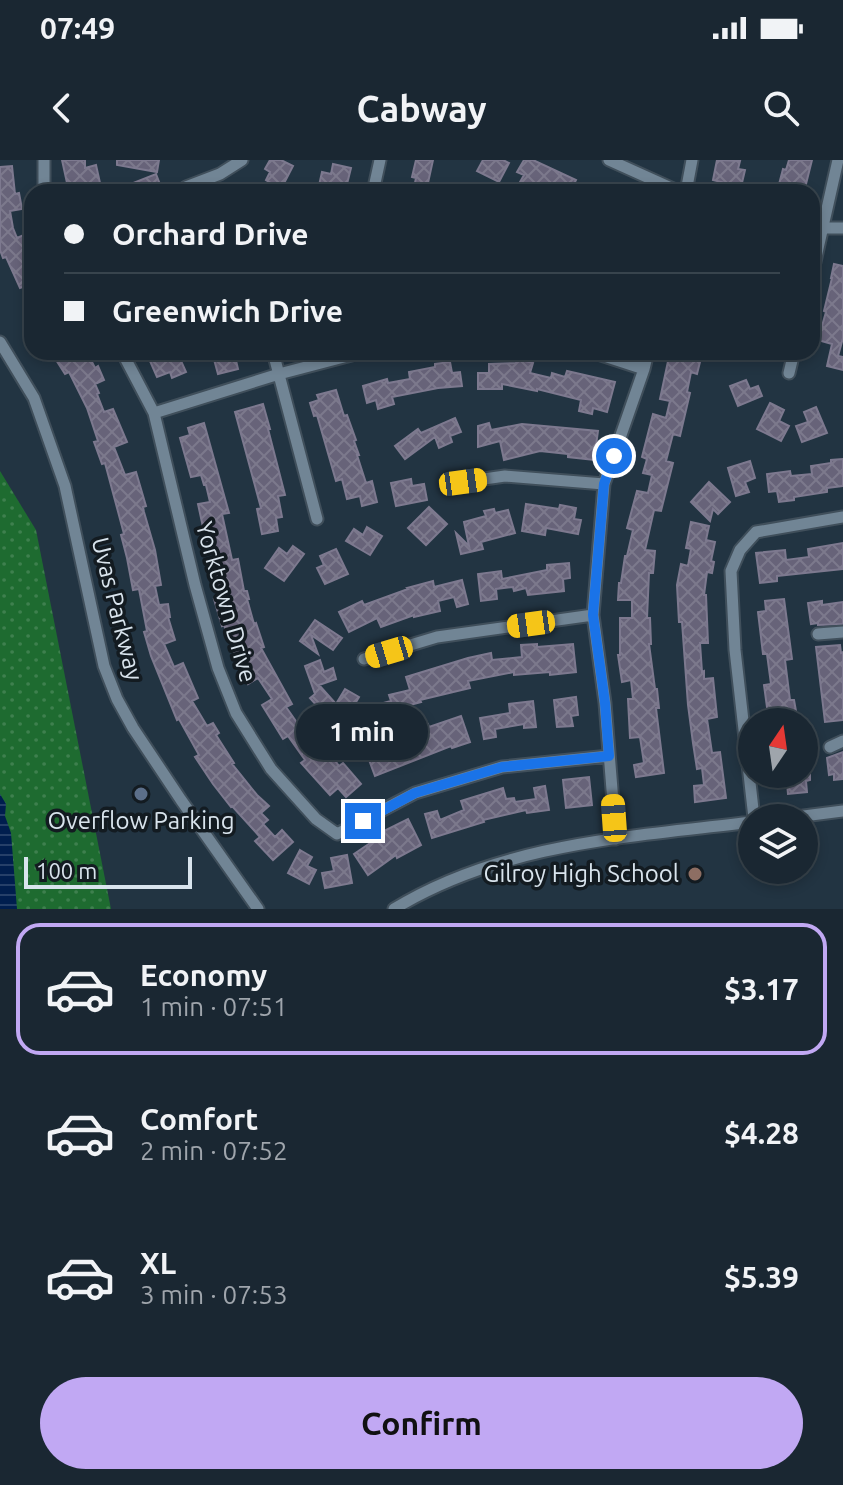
<!DOCTYPE html>
<html lang="en">
<head>
<meta charset="utf-8">
<style>
  :root { --surface:#1a2732; --page:#232f3a; --text:#f1f3f6; --muted:#9fa5ac; --line:#38444d; --accent:#c1a8f3 }
  body { margin:0; font-family:Ubuntu,sans-serif; background:var(--page); color:var(--text); height:100vh; display:flex; flex-direction:column; font-size:30px; white-space:nowrap }
  * { box-sizing:border-box; margin:0 }
  p { font-size:26px; color:var(--muted) }
  .icon { flex:none; width:44px; height:44px; fill:none; stroke:currentColor; stroke-width:2; stroke-linecap:round; stroke-linejoin:round }
  .map { position:relative; height:749px; overflow:hidden }
  .panel { display:flex; flex-direction:column; background:var(--surface); flex:1 }
  .panel>* { flex:none }
  .hud { position:absolute; left:24px; top:24px; width:796px; height:176px; border-radius:24px; box-shadow:0 4px 12px #0003,0 0 0 2px var(--line); display:grid; align-content:center; height:176px; padding:0 40px; background:var(--surface) }
  .needle { width:52px; rotate:13deg }
  .controls { position:absolute; left:738px; top:548px; display:grid; gap:16px }
  .controls a { display:grid; place-items:center; width:80px; height:80px; border-radius:50%; background:var(--surface); box-shadow:0 4px 12px #0003,0 0 0 2px var(--line); font-size:40px }
  .scale { position:absolute; left:24px; bottom:20px; width:168px; box-sizing:border-box; padding-left:8px; border:4px solid #d9e4ed; border-top:0; font-size:22px; line-height:28px; white-space:nowrap; color:#d9e4ed; -webkit-text-stroke:6px #131b21; paint-order:stroke }
  .end { position:absolute; width:36px; height:36px; margin:-18px; border:10px solid #1a73e8; background:#fff; box-shadow:0 0 0 4px #fff }
  .from { border-radius:50% }
  .bubble { position:absolute; height:56px; border-radius:28px; background:var(--surface); box-shadow:0 4px 12px #0003,0 0 0 2px var(--line); font-size:26px; font-weight:600; line-height:56px; text-align:center }
  .car { position:absolute; width:24px; height:48px; margin:-24px -12px; border-radius:10px; box-shadow:0 0 6px 2px #0007; background:linear-gradient(#f5c518 24%,#345 0 40%,#f5c518 0 76%,#345 0 86%,#f5c518 0) }
  .hud b { display:flex; align-items:center; gap:28px; height:76px; font-size:30px }
  .hud b+b { border-top:2px solid var(--line) }
  .hud i { width:20px; height:20px; background:var(--text) }
  ul { padding:14px 0 0; list-style:none }
  li { display:flex; align-items:center; gap:24px; height:132px; margin:0 16px 12px; padding:0 24px; border:4px solid transparent; border-radius:24px }
  li div { flex:1 }
  li b { display:block; font-size:30px }
  li em { font-style:normal; font-weight:600 }
  li.current { border-color:var(--accent) }
  li>.icon { width:72px; height:72px; stroke-width:1.5 }
  .button { display:flex; gap:16px; margin-top:auto; padding:16px 40px }
  .button a { flex:1; height:92px; border-radius:48px; background:var(--accent); color:#111; font-size:32px; font-weight:600; line-height:92px; text-align:center }
  .status { display:flex; justify-content:space-between; align-items:center; height:56px; padding:0 40px; background:var(--surface); direction:ltr }
  .status svg { height:22px; fill:currentColor }
  header { display:flex; justify-content:space-between; align-items:center; height:104px; padding:0 40px; background:var(--surface); font-size:36px; font-weight:600 }
  .map>svg:first-child { display:block }
  .park { fill:url(#park-dots) }
  .water { fill:url(#water-rules) }
  .building { fill:url(#building-cross-hatch); stroke:#7d798f; stroke-width:2 }
  .lines { fill:none; stroke-linecap:round; stroke-linejoin:round }
  .minor-casing { stroke:#404f5b; stroke-width:15 }
  .minor { stroke:#718595; stroke-width:11 }
  .route { stroke:#1a73e8; stroke-width:10 }
  .service-dot { fill:#5c6f8a; stroke:#131b21; stroke-width:3 }
  .education-dot { fill:#8d6e63; stroke:#131b21; stroke-width:3 }
  .labels { text-anchor:middle; stroke-width:7; stroke-linejoin:round; paint-order:stroke }
  .street-label { font-size:24px; fill:#d9e4ed; stroke:#131b21 }
  .poi-label { font-size:24px; fill:#d9e4ed; stroke:#131b21 }
</style>
</head>
<body>
<div class="status"><b>07:49</b><svg viewBox="0 0 49 12"><path d="M0 12V9h3v3zM5 12V6h3v6zM10 12V3h3v9zM15 12V0h3v12zM26 1h20v11H26zM47 4h2v5h-2z"/></svg></div>
<header><svg class="icon" aria-label="back" viewBox="0 0 24 24"><path d="M15 5l-7 7 7 7"/></svg>Cabway<svg class="icon" aria-label="search" viewBox="0 0 24 24"><circle cx="10" cy="10" r="6"/><path d="M15 15l6 6"/></svg></header>
<div class="map">
<svg width="843" height="749" viewBox="0 0 843 749">
  <defs>
    <pattern id="park-dots" width="8" height="8" patternUnits="userSpaceOnUse" patternTransform="scale(2)"><rect width="8" height="8" fill="#1e6b30"/><path d="M2 2h.1M6 6h.1" fill="none" stroke="#3e804e" stroke-width="1.8" stroke-linecap="round"/></pattern>
    <pattern id="water-rules" width="6" height="5" patternUnits="userSpaceOnUse" patternTransform="scale(2)"><rect width="6" height="5" fill="#001e4e"/><path d="M0 2.5h6" fill="none" stroke="#253f68"/></pattern>
    <pattern id="building-cross-hatch" width="8" height="8" patternUnits="userSpaceOnUse" patternTransform="scale(2)"><rect width="8" height="8" fill="#676379"/><path d="M0 0l8 8M0 8l8-8" fill="none" stroke="#7c798c"/></pattern>
  </defs>
  <rect width="100%" height="100%" fill="#223442"/>
  <!-- park -->
  <path class="park" d="M 0,311 L 36,370 L 111,749 L 0,749 Z"/>
  <!-- water -->
  <path class="water" d="M 0,634 L 6,644 L 5,656 L 11,673 L 17,749 L 0,749 Z"/>
  <!-- building -->
  <path class="building" d="M 62,0 L 85,0 L 85,8 L 96,5 L 102,32 L 69,32 Z
    M 117,0 L 159,0 L 157,12 L 117,5 Z
    M 270,0 L 281,0 L 293,6 L 281,29 L 266,20 L 270,12 L 265,9 Z
    M 416,0 L 433,0 L 426,32 L 413,32 L 416,18 L 412,17 Z
    M 483,0 L 503,0 L 509,3 L 499,22 L 477,11 Z
    M 524,0 L 533,0 L 576,20 L 570,32 L 539,32 L 520,22 L 524,15 L 517,12 Z
    M 717,0 L 740,1 L 738,9 L 745,10 L 741,27 L 713,20 Z
    M 789,0 L 812,0 L 804,32 L 793,28 L 792,32 L 777,32 L 783,9 L 786,10 Z
    M 333,4 L 351,8 L 345,32 L 318,30 L 322,12 L 331,14 Z
    M 12,6 L 15,34 L 19,33 L 22,49 L 10,51 L 13,68 L 17,78 L 26,74 L 32,87 L 32,140 L 25,126 L 20,128 L 6,97 L 3,98 L 0,90 L 0,7 Z
    M 156,14 L 163,32 L 136,32 L 133,23 Z
    M 834,104 L 843,106 L 843,178 L 838,196 L 843,197 L 843,210 L 827,206 L 832,184 L 818,180 L 826,152 L 824,151 L 832,118 L 831,118 Z
    M 51,192 L 87,192 L 95,208 L 98,206 L 104,220 L 95,224 L 99,233 L 97,234 L 104,252 L 113,249 L 127,282 L 114,287 L 125,315 L 136,312 L 146,346 L 143,347 L 144,352 L 155,390 L 161,425 L 155,426 L 159,445 L 168,444 L 170,457 L 168,457 L 175,480 L 164,484 L 174,507 L 183,503 L 198,538 L 192,541 L 207,566 L 213,563 L 219,573 L 216,575 L 234,603 L 232,604 L 257,635 L 269,646 L 261,653 L 268,660 L 263,664 L 275,677 L 282,670 L 293,682 L 273,700 L 255,681 L 260,677 L 232,646 L 231,647 L 213,624 L 195,597 L 199,595 L 179,559 L 177,560 L 151,496 L 144,472 L 147,471 L 139,429 L 133,430 L 127,398 L 121,375 L 124,374 L 105,303 L 102,304 L 94,282 L 98,281 L 87,248 L 69,212 L 65,214 Z
    M 173,192 L 177,192 L 186,212 L 172,218 L 170,212 L 157,217 L 150,201 Z
    M 212,192 L 234,192 L 238,209 L 218,214 Z
    M 670,192 L 700,192 L 698,198 L 701,198 L 697,214 L 691,212 L 687,232 L 690,233 L 680,276 L 673,274 L 666,301 L 673,303 L 661,351 L 654,350 L 645,390 L 655,391 L 653,413 L 649,413 L 647,458 L 650,458 L 651,484 L 649,484 L 655,529 L 657,529 L 659,548 L 656,548 L 664,613 L 636,617 L 634,605 L 644,603 L 640,577 L 630,578 L 628,539 L 633,539 L 631,520 L 622,522 L 618,495 L 620,495 L 620,458 L 632,458 L 632,440 L 618,440 L 619,423 L 621,423 L 625,396 L 627,396 L 633,370 L 627,368 L 637,331 L 648,333 L 652,315 L 643,313 L 647,299 L 642,297 L 653,254 L 666,258 L 670,241 L 660,239 Z
    M 517,199 L 533,203 L 530,213 L 551,218 L 552,213 L 565,217 L 567,211 L 615,222 L 607,252 L 593,248 L 592,254 L 579,251 L 581,240 L 537,229 L 537,231 L 502,224 L 502,229 L 478,229 L 478,213 L 489,213 L 489,204 L 516,203 Z
    M 450,202 L 452,213 L 460,212 L 462,226 L 438,228 L 392,237 L 394,244 L 378,249 L 376,240 L 367,243 L 363,226 L 387,219 L 388,223 L 410,219 L 409,212 L 435,207 L 435,204 Z
    M 746,220 L 750,229 L 758,226 L 762,236 L 738,246 L 730,226 Z
    M 336,230 L 344,256 L 347,255 L 356,280 L 354,281 L 359,295 L 357,295 L 366,323 L 372,321 L 377,342 L 362,346 L 360,336 L 347,339 L 342,319 L 336,321 L 317,255 L 314,256 L 310,243 L 319,240 L 317,235 Z
    M 770,243 L 784,250 L 779,261 L 789,266 L 781,281 L 757,269 Z
    M 263,244 L 270,269 L 268,269 L 285,335 L 278,336 L 282,357 L 276,358 L 278,371 L 262,374 L 257,349 L 261,348 L 235,252 Z
    M 816,247 L 827,273 L 802,282 L 796,266 L 808,262 L 804,252 Z
    M 455,258 L 461,272 L 450,276 L 452,282 L 439,288 L 435,277 L 405,299 L 395,286 L 418,269 L 421,273 Z
    M 204,263 L 229,353 L 222,354 L 232,400 L 238,399 L 244,431 L 247,431 L 249,439 L 247,439 L 254,464 L 256,463 L 264,487 L 261,488 L 292,544 L 286,547 L 312,584 L 319,579 L 339,606 L 343,603 L 361,624 L 346,637 L 338,628 L 330,635 L 301,603 L 305,600 L 288,576 L 283,579 L 262,545 L 272,539 L 258,518 L 248,524 L 239,506 L 224,465 L 222,466 L 214,439 L 219,438 L 213,410 L 221,408 L 218,390 L 214,391 L 212,380 L 206,381 L 198,344 L 210,342 L 206,325 L 204,325 L 201,315 L 191,317 L 180,278 L 190,275 L 188,268 Z
    M 489,263 L 491,270 L 522,264 L 598,271 L 594,300 L 568,297 L 568,294 L 540,291 L 504,300 L 500,281 L 478,287 L 478,266 Z
    M 843,299 L 843,326 L 827,328 L 827,332 L 794,337 L 794,340 L 779,342 L 777,331 L 769,332 L 767,314 L 790,311 L 791,316 L 812,314 L 811,306 L 831,303 L 831,300 Z
    M 750,301 L 755,318 L 745,322 L 749,332 L 736,336 L 728,308 Z
    M 411,319 L 412,326 L 424,324 L 427,340 L 396,346 L 391,323 Z
    M 709,322 L 730,342 L 718,354 L 713,349 L 710,361 L 691,342 Z
    M 526,344 L 559,349 L 560,345 L 576,348 L 574,359 L 581,360 L 578,374 L 546,368 L 545,375 L 522,371 Z
    M 429,347 L 447,364 L 426,385 L 408,368 Z
    M 494,349 L 495,353 L 508,350 L 515,373 L 481,382 L 483,389 L 461,394 L 456,373 L 469,386 L 464,362 L 486,356 L 484,351 Z
    M 691,362 L 709,366 L 706,380 L 715,382 L 711,401 L 714,402 L 712,413 L 707,412 L 704,435 L 706,435 L 708,483 L 700,483 L 702,512 L 704,511 L 704,519 L 713,518 L 717,557 L 707,559 L 712,593 L 720,592 L 726,638 L 695,642 L 694,626 L 704,625 L 702,608 L 697,609 L 693,583 L 688,545 L 682,462 L 679,462 L 677,425 L 681,404 L 688,406 L 691,389 L 686,388 Z
    M 367,367 L 382,376 L 370,395 L 346,381 L 354,369 L 363,375 Z
    M 843,383 L 843,409 L 777,416 L 777,421 L 760,423 L 756,393 L 785,390 L 786,400 L 809,397 L 808,389 Z
    M 293,386 L 304,394 L 284,421 L 265,408 L 279,388 L 287,394 Z
    M 336,389 L 348,414 L 325,424 L 317,408 L 324,405 L 320,396 Z
    M 569,403 L 570,418 L 563,419 L 564,431 L 528,435 L 526,428 L 514,431 L 513,427 L 496,429 L 497,439 L 481,441 L 478,414 L 501,411 L 502,419 L 547,410 L 547,405 Z
    M 462,420 L 468,444 L 457,447 L 454,437 L 438,441 L 440,451 L 414,457 L 414,455 L 381,467 L 377,458 L 349,472 L 339,452 L 362,441 L 364,445 L 408,429 L 407,428 L 433,421 L 434,427 Z
    M 784,439 L 792,499 L 785,500 L 790,540 L 794,540 L 798,562 L 769,562 L 764,525 L 771,524 L 767,494 L 763,494 L 758,452 L 766,451 L 765,441 Z
    M 822,441 L 822,445 L 843,442 L 843,464 L 818,465 L 818,463 L 811,464 L 808,443 Z
    M 315,460 L 342,478 L 333,490 L 311,475 L 318,494 L 300,481 Z
    M 537,484 L 537,487 L 573,484 L 576,512 L 550,515 L 550,512 L 514,515 L 514,512 L 468,521 L 470,528 L 420,540 L 421,542 L 406,546 L 407,550 L 380,557 L 376,545 L 391,541 L 389,535 L 410,530 L 406,517 L 468,498 L 491,493 L 492,500 L 522,497 L 521,485 Z
    M 840,485 L 841,493 L 843,492 L 843,560 L 825,562 L 816,487 Z
    M 320,500 L 324,512 L 333,508 L 336,519 L 319,525 L 336,544 L 345,529 L 359,537 L 350,552 L 357,550 L 363,554 L 355,567 L 318,547 L 310,538 L 315,534 L 305,506 Z
    M 576,537 L 578,555 L 571,556 L 573,566 L 557,567 L 554,540 Z
    M 533,541 L 536,567 L 524,568 L 524,564 L 495,569 L 496,577 L 484,579 L 480,558 L 510,553 L 509,544 Z
    M 461,556 L 470,582 L 452,588 L 451,586 L 375,616 L 365,589 L 428,564 L 429,567 Z
    M 843,592 L 843,619 L 834,620 L 834,614 L 829,615 L 827,598 Z
    M 776,614 L 810,614 L 810,620 L 806,621 L 807,632 L 788,634 L 787,623 L 777,624 Z
    M 589,617 L 592,645 L 566,648 L 563,620 Z
    M 545,626 L 549,650 L 527,653 L 526,650 L 483,660 L 484,662 L 432,678 L 425,654 L 437,651 L 440,660 L 464,650 L 461,641 L 503,628 L 506,639 L 514,638 L 515,642 L 536,639 L 534,628 Z
    M 408,659 L 421,685 L 397,698 L 396,695 L 368,715 L 354,694 L 385,673 L 384,671 Z
    M 300,690 L 312,697 L 307,706 L 316,710 L 309,724 L 288,713 Z
    M 347,695 L 352,723 L 325,728 L 322,713 L 334,711 L 331,698 Z"/>
  <g class="lines">
    <!-- minor casing -->
    <g class="minor-casing">
      <path id="minor" d="M 44,0 L 44,32
        M 609,0 L 680,32
        M 186,27 L 220,14 L 242,0
        M 373,32 L 380,0
        M 686,32 L 692,0
        M 812,65 L 823,68 L 843,68
        M 812,115 L 838,0
        M 0,182 L 34,238 L 65,326 L 104,506 L 117,539 L 133,568 L 181,640 L 258,749
        M 122,192 L 154,253 L 195,425 L 218,508 L 236,553 L 271,609 L 316,659 L 337,674 L 415,633 L 502,607 L 609,596
        M 273,192 L 317,359
        M 592,192 L 644,209
        M 789,213 L 794,192
        M 154,253 L 279,214 L 363,192
        M 463,322 L 505,316 L 604,324
        M 818,474 L 843,472
        M 364,499 L 437,477 L 593,455
        M 830,587 L 843,581
        M 754,658 L 735,490 L 731,411 L 740,390 L 756,372 L 843,357
        M 788,658 L 843,651
        M 616,679 L 605,543 L 593,455 L 604,324 L 644,209 L 648,192
        M 394,749 C 502,683 630,677 752,662"/>
    </g>
    <!-- minor -->
    <use href="#minor" class="minor"/>
  </g>
  <g class="lines">
    <!-- route -->
    <path class="route" d="M 363,661 L 415,633 L 502,607 L 609,596 L 605,543 L 593,455 L 604,324 L 614,296"/>
  </g>
  <!-- markers -->
  <circle class="service-dot" cx="141" cy="634" r="8"/>
  <circle class="education-dot" cx="695" cy="714" r="8"/>
  <g class="labels">
    <!-- street labels -->
    <g class="street-label">
      <text transform="translate(226 442) rotate(74)" y="8">Yorktown Drive</text>
      <text transform="translate(117 449) rotate(76)" y="8">Uvas Parkway</text>
    </g>
    <!-- poi labels -->
    <g class="poi-label">
      <text x="141" y="669">Overflow Parking</text>
      <text x="679" y="722" text-anchor="end">Gilroy High School</text>
    </g>
  </g>
</svg>
<div class="controls">
<a><svg class="needle" viewBox="-14 -14 28 28"><path d="M0-13l5 13h-10z" fill="#e53935"/><path d="M0 13l5-13h-10z" fill="#9fa5ac"/></svg></a>
<a><svg class="icon" aria-label="layers" viewBox="0 0 24 24"><path d="M12 4l9 5-9 5-9-5zM3 14l9 5 9-5"/></svg></a>
</div>
<div class="scale">100 m</div>
<i class="end from" style="left:614px;top:296px"></i>
<i class="end" style="left:363px;top:661px"></i>
<div class="bubble" style="left:296px;top:544px;width:132px">1 min</div>
<i class="car" style="left:463px;top:322px;rotate:82deg"></i>
<i class="car" style="left:531px;top:464px;rotate:262deg"></i>
<i class="car" style="left:389px;top:492px;rotate:253deg"></i>
<i class="car" style="left:614px;top:658px;rotate:356deg"></i>
<div class="hud">
<b><i class="from"></i>Orchard Drive</b>
<b><i></i>Greenwich Drive</b>
</div>
</div>
<section class="panel">
<ul>
<li class="current"><svg class="icon" aria-label="car" viewBox="0 0 24 24"><path d="M5 17H2v-5l4-1 3-4h7l3 4 3 1v5h-3M9 17h6M6 11h13"/><circle cx="7" cy="17" r="2"/><circle cx="17" cy="17" r="2"/></svg><div><b>Economy</b><p>1 min · 07:51</p></div><em>$3.17</em></li>
<li><svg class="icon" aria-label="car" viewBox="0 0 24 24"><path d="M5 17H2v-5l4-1 3-4h7l3 4 3 1v5h-3M9 17h6M6 11h13"/><circle cx="7" cy="17" r="2"/><circle cx="17" cy="17" r="2"/></svg><div><b>Comfort</b><p>2 min · 07:52</p></div><em>$4.28</em></li>
<li><svg class="icon" aria-label="car" viewBox="0 0 24 24"><path d="M5 17H2v-5l4-1 3-4h7l3 4 3 1v5h-3M9 17h6M6 11h13"/><circle cx="7" cy="17" r="2"/><circle cx="17" cy="17" r="2"/></svg><div><b>XL</b><p>3 min · 07:53</p></div><em>$5.39</em></li>
</ul>
<div class="button"><a>Confirm</a></div>
</section>
</body>
</html>
